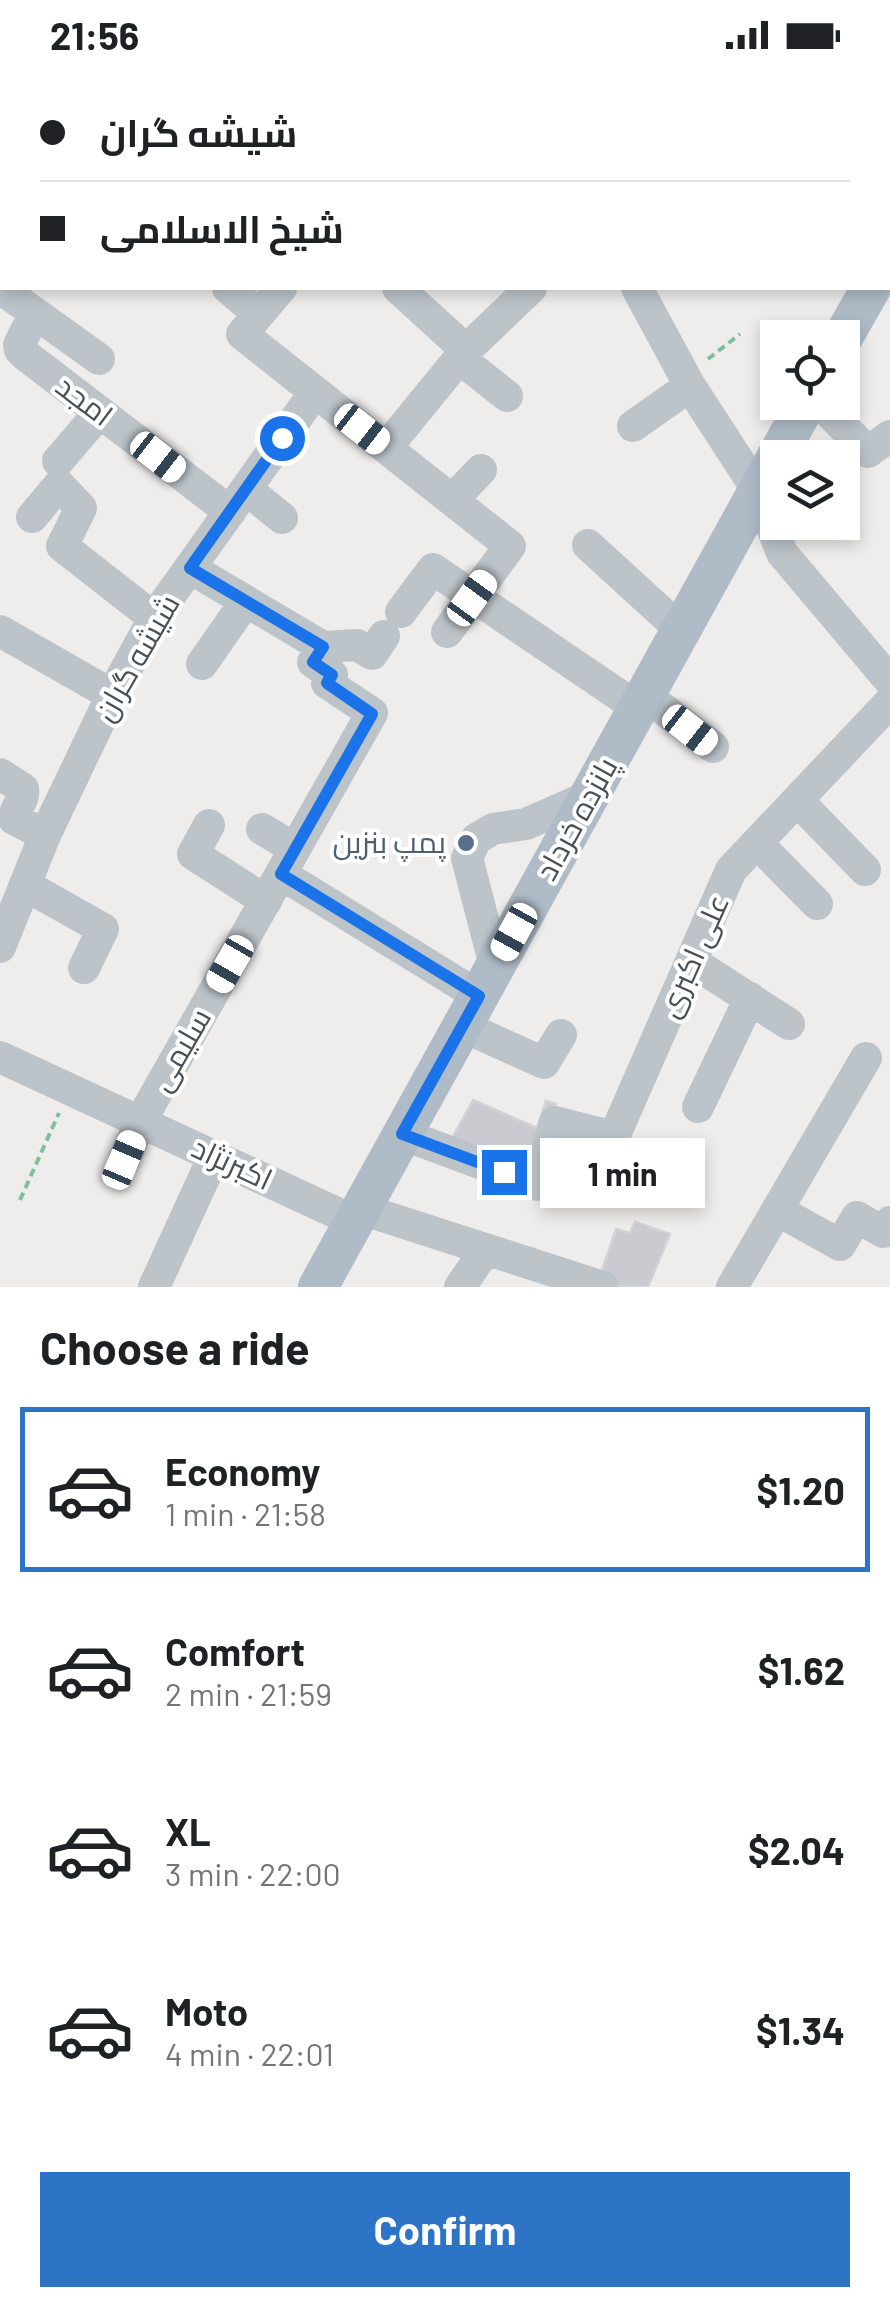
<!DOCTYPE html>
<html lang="en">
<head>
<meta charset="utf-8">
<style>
  :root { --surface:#fff; --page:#f2f2f2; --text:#202124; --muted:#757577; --line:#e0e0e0; --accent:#2e74c6 }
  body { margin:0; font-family:Barlow,Cairo,sans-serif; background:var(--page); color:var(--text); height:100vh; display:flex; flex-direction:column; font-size:38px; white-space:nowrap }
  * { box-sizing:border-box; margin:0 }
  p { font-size:32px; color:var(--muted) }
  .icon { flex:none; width:55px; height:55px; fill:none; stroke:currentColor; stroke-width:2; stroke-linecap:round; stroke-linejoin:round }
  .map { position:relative; height:1217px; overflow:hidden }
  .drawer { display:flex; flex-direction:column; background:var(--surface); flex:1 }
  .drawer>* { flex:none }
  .top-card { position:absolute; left:0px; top:0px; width:890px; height:220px; box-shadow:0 5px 15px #0003; display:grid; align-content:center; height:220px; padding:0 40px; background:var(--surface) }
  .buttons { position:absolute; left:760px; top:250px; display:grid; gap:20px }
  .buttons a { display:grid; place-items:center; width:100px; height:100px; border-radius:0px; background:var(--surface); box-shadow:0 5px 15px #0003; font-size:50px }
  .end { position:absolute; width:45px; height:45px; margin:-22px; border:12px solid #1a73e8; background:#fff; box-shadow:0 0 0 5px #fff }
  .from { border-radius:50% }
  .bubble { position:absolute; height:70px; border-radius:0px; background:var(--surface); box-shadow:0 5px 15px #0003; font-size:32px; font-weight:700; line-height:70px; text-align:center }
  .car { position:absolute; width:30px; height:60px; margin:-30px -15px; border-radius:12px; box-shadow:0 0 8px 2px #0007; background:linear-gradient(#fff 24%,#345 0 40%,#fff 0 76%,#345 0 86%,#fff 0) }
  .top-card b { display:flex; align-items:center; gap:35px; height:95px; font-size:38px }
  .top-card b+b { border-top:2px solid var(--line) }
  .top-card i { width:25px; height:25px; background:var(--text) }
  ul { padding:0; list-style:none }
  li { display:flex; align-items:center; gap:30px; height:165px; margin:0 20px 15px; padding:0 20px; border:5px solid transparent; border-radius:0px }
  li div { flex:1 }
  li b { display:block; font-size:38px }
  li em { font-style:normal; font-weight:700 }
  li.selected { border-color:var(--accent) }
  li>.icon { width:90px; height:90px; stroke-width:1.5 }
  h2 { padding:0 40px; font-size:45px; line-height:120px }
  .cta { display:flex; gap:20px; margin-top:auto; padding:20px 40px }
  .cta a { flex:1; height:115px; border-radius:0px; background:var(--accent); color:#fff; font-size:40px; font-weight:700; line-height:115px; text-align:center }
  .status { display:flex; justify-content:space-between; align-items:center; height:70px; padding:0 50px; background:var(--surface); direction:ltr }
  .status svg { height:28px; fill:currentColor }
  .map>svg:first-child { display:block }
  .building { fill:#cacbd0; stroke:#d1d3d7; stroke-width:2.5 }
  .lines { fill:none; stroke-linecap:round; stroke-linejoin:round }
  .path { stroke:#7bc19d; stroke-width:4; stroke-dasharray:8 5; stroke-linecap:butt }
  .minor { stroke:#bcc4ca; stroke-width:32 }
  .major { stroke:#afbcc8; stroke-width:40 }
  .route { stroke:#1a73e8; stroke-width:12 }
  .service-dot { fill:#5c6f8a; stroke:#fff; stroke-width:4 }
  .labels { text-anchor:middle; stroke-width:8; stroke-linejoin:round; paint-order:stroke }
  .street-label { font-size:30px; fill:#475057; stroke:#fff }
  .service-label { font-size:30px; fill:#4e5e75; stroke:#fff; text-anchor:end }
</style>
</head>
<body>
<div class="status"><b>21:56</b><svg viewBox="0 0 49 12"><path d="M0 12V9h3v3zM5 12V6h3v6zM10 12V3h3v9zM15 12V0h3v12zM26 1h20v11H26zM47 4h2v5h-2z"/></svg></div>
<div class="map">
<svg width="890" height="1217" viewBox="0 0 890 1217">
  <rect width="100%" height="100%" fill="#efecec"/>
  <!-- building -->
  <path class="building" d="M 473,1030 L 537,1058 L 546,1031 L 556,1034 L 532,1108 L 449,1074 Z
    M 635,1152 L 670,1164 L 648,1217 L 624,1217 L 599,1209 L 616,1159 L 630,1163 Z"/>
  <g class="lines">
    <!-- path -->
    <path class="path" d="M 708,289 L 740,264
      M 20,1130 L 59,1043"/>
    <!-- minor -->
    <path class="minor" d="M 194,0 L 197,2
      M 523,0 L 525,2
      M 874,0 L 880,2
      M 153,2 L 155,0
      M 289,2 L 291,0
      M 833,2 L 836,0
      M 0,17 L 2,19
      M 0,181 L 2,178
      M 0,218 L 99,289
      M 228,218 L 258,244
      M 281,218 L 242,264 L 510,476 L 447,562
      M 398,218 L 466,280
      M 637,218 L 690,316 L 758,421 L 782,483 L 890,611
      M 35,243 L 19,275 L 20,280 L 24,284 L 230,442
      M 459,288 L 507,326
      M 819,332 L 868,382 L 890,366
      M 633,356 L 690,316
      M 386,378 L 466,280 L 531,218
      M 58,391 L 100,342
      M 246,419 L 282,448
      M 452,430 L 481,400
      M 32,447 L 59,415 L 81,438 L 62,476 L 154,548
      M 588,475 L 681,560
      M 190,498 L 323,577
      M 401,542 L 433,499 L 638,638
      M 0,561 L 112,625
      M 323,577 L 357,575 L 372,584 L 384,566
      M 202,594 L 245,532
      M 645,625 L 713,677
      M 0,704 L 23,719 C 25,731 14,738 14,749 L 45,765
      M 797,730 L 865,800
      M 209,755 L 193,784 L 266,831
      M 262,759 L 295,779
      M 757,773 L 817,834
      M 281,804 L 479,926
      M 25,815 L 103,859 L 84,898
      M 0,877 L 45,765 L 112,625 L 154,548 L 315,322
      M 691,891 L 789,954
      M 495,896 L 467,788 L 476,769 L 493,759 L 526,754 L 590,726
      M 462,956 L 544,993 L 561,965
      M 0,987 L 354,1151
      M 698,1037 L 750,928
      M 402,1064 L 538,1115 L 555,1052 L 614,1067 L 731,800 L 890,632
      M 124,1090 L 140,1052 L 372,643 L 327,613 L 332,605 L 313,592 L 323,577
      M 361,1139 L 603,1217
      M 777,1140 L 840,1175 L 857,1147 L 883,1162 L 890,1152
      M 154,1217 L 214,1086
      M 460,1217 L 486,1179
      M 732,1217 L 866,988"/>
    <!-- major -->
    <path class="major" d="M 888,188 L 890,183
      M 842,269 L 871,218
      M 318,1217 L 807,332"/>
  </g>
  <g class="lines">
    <!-- route -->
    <path class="route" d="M 282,368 L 190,498 L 323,577 L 313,592 L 332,605 L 327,613 L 372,644 L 281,804 L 479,926 L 402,1064 L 504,1102"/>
  </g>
  <!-- markers -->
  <circle class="service-dot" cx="466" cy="773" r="10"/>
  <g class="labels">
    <!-- street labels -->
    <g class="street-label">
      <text transform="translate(84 331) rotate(37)" y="10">امجد</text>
      <text transform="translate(137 588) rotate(-60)" y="10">شیشه گران</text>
      <text transform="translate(577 749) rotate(-61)" y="10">پانزده خرداد</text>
      <text transform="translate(694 886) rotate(-66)" y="10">علی اکبری</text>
      <text transform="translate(181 980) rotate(-60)" y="10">سلیمی</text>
      <text transform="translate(232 1094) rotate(25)" y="10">اکبرنژاد</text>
    </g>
    <!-- service labels -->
    <g class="service-label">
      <text x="446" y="783">پمپ بنزین</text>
    </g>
  </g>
</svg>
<div class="buttons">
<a><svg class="icon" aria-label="locate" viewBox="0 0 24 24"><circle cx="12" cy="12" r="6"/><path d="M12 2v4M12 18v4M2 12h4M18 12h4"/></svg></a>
<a><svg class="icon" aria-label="layers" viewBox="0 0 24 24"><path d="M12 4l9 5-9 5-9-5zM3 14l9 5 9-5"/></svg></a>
</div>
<i class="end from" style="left:282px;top:368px"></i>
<i class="end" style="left:504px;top:1102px"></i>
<div class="bubble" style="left:540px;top:1068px;width:165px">1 min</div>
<i class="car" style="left:362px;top:359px;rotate:128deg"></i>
<i class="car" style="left:158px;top:387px;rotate:128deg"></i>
<i class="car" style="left:472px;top:528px;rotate:36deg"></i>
<i class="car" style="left:690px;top:660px;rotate:128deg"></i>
<i class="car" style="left:514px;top:862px;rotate:209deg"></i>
<i class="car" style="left:230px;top:894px;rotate:210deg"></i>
<i class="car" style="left:124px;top:1090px;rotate:23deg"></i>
<div class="top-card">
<b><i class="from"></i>شیشه گران</b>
<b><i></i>شیخ الاسلامی</b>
</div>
</div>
<section class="drawer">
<h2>Choose a ride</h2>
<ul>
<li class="selected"><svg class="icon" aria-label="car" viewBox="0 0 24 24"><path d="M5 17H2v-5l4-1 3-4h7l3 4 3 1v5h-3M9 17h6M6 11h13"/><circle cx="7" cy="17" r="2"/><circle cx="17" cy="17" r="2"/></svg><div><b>Economy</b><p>1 min · 21:58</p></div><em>$1.20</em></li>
<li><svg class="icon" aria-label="car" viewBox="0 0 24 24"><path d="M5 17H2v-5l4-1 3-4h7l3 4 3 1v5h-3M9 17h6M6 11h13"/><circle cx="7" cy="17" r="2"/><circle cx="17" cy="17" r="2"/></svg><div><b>Comfort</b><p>2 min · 21:59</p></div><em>$1.62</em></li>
<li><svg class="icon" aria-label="car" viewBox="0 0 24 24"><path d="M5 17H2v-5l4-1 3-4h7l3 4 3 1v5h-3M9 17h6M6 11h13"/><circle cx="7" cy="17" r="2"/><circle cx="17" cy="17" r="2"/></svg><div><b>XL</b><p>3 min · 22:00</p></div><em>$2.04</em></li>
<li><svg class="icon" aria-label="car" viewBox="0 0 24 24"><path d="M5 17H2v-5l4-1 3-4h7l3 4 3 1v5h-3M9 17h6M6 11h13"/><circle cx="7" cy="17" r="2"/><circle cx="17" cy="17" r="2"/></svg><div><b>Moto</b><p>4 min · 22:01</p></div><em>$1.34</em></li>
</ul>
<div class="cta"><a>Confirm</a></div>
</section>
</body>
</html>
